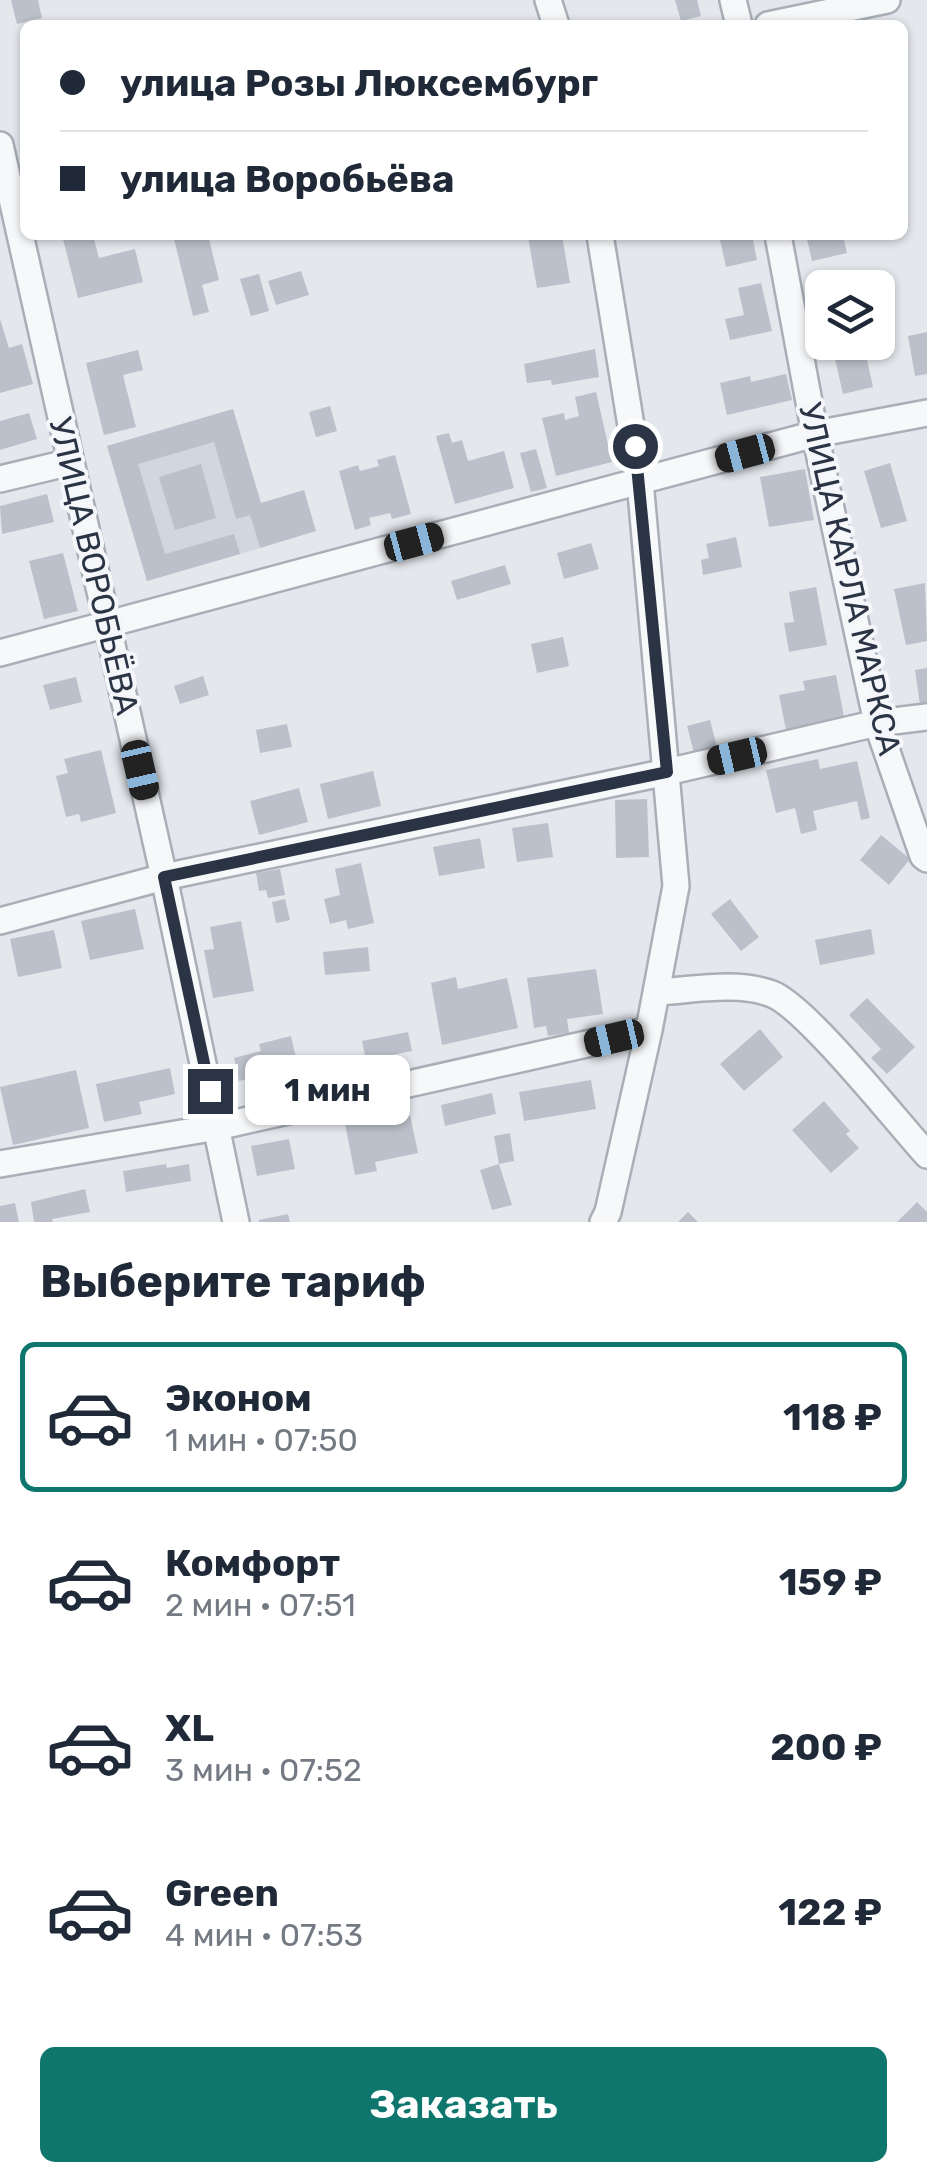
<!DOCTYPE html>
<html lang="ru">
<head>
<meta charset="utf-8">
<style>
  :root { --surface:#fff; --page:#f6f6f7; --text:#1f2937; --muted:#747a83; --line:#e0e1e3; --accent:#0f766e }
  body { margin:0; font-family:Rubik,sans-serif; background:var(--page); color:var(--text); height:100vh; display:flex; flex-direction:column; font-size:38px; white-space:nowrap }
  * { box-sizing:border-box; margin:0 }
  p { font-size:32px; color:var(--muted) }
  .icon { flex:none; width:55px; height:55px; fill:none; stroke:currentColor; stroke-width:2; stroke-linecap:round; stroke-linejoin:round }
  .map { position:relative; height:1222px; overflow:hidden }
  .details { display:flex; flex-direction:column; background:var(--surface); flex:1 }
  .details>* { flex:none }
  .guide { position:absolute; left:20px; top:20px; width:888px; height:220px; border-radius:15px; box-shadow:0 2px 8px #0004; display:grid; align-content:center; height:220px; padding:0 40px; background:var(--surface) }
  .fabs { position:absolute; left:805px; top:270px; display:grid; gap:20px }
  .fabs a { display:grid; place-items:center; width:90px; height:90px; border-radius:15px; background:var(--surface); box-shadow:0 2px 8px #0004; font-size:50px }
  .end { position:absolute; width:45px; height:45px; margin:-22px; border:12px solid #2b3445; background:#fff; box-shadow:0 0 0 5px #fff }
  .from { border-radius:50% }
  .bubble { position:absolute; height:70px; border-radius:15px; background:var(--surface); box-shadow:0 2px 8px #0004; font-size:32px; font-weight:700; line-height:70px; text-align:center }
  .car { position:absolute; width:30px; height:60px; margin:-30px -15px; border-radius:12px; box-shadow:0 0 8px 2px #0007; background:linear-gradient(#222 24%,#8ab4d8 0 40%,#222 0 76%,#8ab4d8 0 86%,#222 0) }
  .guide b { display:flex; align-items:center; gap:35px; height:95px; font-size:38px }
  .guide b+b { border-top:2px solid var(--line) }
  .guide i { width:25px; height:25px; background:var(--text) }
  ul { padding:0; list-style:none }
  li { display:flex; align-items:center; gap:30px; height:150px; margin:0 20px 15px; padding:0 20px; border:5px solid transparent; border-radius:15px }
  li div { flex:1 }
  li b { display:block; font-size:38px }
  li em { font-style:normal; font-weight:700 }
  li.active { border-color:var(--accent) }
  li>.icon { width:90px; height:90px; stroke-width:1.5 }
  h2 { padding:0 40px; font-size:45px; line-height:120px }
  .primary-button { display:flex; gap:20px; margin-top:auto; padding:20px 40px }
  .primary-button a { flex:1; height:115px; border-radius:15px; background:var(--accent); color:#fff; font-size:40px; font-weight:700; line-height:115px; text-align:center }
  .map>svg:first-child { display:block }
  .built { fill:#d2d6de }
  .building { fill:#bbc0ca }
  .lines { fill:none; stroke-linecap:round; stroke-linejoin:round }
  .street-casing { stroke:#a9aeb7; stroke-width:30 }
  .street { stroke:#f7f8fa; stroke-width:25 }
  .route { stroke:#2b3445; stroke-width:12 }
  .labels { text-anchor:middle; stroke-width:8; stroke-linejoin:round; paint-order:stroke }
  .street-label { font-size:32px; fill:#2b3445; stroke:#f4f6f9 }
</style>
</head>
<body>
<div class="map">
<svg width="927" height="1222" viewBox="0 0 927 1222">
  <rect width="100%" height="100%" fill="#e4e7ec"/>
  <!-- built -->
  <path class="built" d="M 233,409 L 263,511 L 250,515 L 260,548 L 147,581 L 107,446 Z"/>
  <!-- building -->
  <path class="building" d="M 11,0 L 38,0 L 42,18 L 17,24 Z
    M 675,0 L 697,0 L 701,16 L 681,21 Z
    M 80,235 L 93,235 L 99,258 L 135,249 L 143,282 L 78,298 L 63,239 Z
    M 173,235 L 208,235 L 219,280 L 202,285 L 209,312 L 193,316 Z
    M 537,235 L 562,235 L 570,283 L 537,288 L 528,237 Z
    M 719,235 L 752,235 L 757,260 L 726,267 Z
    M 806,235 L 843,235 L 847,253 L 812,261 Z
    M 301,271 L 309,295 L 276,305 L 268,281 Z
    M 259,274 L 269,311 L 251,316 L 240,279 Z
    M 761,283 L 772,331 L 730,340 L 725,319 L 744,315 L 738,288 Z
    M 0,319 L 9,348 L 22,344 L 33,384 L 0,393 Z
    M 927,332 L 927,374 L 915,376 L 908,336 Z
    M 831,342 L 863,342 L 873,387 L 843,394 Z
    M 595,349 L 599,377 L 552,385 L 551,380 L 527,383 L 524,364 Z
    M 138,350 L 143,370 L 123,375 L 136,427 L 104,435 L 86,363 Z
    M 786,374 L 792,400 L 727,415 L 720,383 L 750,376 L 751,382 Z
    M 596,392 L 612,462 L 556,476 L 542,418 L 564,413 L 565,420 L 579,416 L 575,397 Z
    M 330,406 L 337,431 L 316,437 L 309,412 Z
    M 233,409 L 261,503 L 304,490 L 316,531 L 260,548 L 250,515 L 236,519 L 214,442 L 138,464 L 165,554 L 234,534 L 240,554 L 147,581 L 107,446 Z
    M 29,413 L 37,439 L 0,450 L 0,421 Z
    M 449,433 L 452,443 L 462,440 L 468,461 L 504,451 L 514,488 L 455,504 L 436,436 Z
    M 536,449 L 547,488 L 531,492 L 520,453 Z
    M 395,455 L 411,514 L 392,519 L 390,513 L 369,518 L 371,525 L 355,530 L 339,471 L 358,465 L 360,471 L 379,466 L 377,460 Z
    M 890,463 L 907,521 L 881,528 L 864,471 Z
    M 201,464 L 216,518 L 175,530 L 159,477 Z
    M 805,469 L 814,520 L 769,527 L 760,477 Z
    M 47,494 L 54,522 L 2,534 L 0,506 Z
    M 736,537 L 742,567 L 703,575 L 701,560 L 709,558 L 706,544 Z
    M 591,543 L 599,569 L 564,579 L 557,553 Z
    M 63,553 L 78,611 L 44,619 L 29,561 Z
    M 505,565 L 511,584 L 457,600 L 451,581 Z
    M 925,583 L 927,641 L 906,645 L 894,589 Z
    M 816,587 L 827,645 L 789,652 L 784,623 L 794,622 L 789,592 Z
    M 563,637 L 569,666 L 537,673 L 531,644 Z
    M 927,668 L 927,704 L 920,705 L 915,670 Z
    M 836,675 L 844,717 L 817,722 L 818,729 L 787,735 L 779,695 L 805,690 L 803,681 Z
    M 203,676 L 209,695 L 180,704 L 174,686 Z
    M 76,677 L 82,702 L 50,710 L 43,685 Z
    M 710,720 L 718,751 L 695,757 L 687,726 Z
    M 287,724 L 292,747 L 260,753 L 256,730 Z
    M 101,750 L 116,813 L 81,822 L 79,814 L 66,817 L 56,776 L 68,773 L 64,759 Z
    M 818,759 L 820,769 L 857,761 L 870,818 L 861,820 L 857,801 L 813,811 L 817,830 L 801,834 L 795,808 L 776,813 L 766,770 Z
    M 373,771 L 381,806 L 328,819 L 320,784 Z
    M 299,788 L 308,822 L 259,835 L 250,801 Z
    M 647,799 L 649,857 L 616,858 L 615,800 Z
    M 548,823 L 553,857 L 517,862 L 512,828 Z
    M 881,835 L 910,859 L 889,885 L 860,860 Z
    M 480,838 L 485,868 L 439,876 L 433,847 Z
    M 361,863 L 374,923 L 348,929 L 346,920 L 330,924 L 324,899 L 340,895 L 335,869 Z
    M 280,869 L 285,895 L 268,898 L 266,890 L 259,891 L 256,873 Z
    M 285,899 L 290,920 L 276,923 L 272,902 Z
    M 730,899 L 759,937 L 741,951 L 711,914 Z
    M 135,909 L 144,949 L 90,960 L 81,921 Z
    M 241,921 L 254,991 L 213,998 L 204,950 L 214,949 L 210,927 Z
    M 871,929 L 875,954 L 820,965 L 815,940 Z
    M 54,930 L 62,968 L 18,977 L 10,939 Z
    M 368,947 L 370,971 L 325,975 L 323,952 Z
    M 596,969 L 603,1014 L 567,1019 L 569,1033 L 548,1036 L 546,1026 L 534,1028 L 527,978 Z
    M 456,977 L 458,989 L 507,978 L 518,1028 L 442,1045 L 431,983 Z
    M 867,998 L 915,1047 L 887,1074 L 871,1058 L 881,1049 L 849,1015 Z
    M 760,1029 L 783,1057 L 744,1091 L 720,1064 Z
    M 408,1032 L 412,1051 L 366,1060 L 362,1041 Z
    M 291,1036 L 298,1067 L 239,1081 L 234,1058 L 261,1051 L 259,1044 Z
    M 170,1068 L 175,1094 L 139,1102 L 142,1114 L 104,1122 L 96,1084 Z
    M 76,1070 L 89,1128 L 13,1145 L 0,1087 Z
    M 591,1080 L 596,1109 L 524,1121 L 519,1092 Z
    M 492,1093 L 496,1114 L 445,1126 L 441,1105 Z
    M 824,1101 L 850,1131 L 846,1134 L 859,1148 L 831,1173 L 792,1130 Z
    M 370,1108 L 373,1122 L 410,1115 L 418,1153 L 375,1162 L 377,1171 L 355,1175 L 343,1113 Z
    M 510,1133 L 514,1161 L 499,1164 L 512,1205 L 492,1210 L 480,1170 L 499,1164 L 494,1136 Z
    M 289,1139 L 295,1169 L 257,1176 L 251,1146 Z
    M 166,1164 L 167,1168 L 189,1164 L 191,1181 L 126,1192 L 123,1171 Z
    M 85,1189 L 90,1212 L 52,1219 L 53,1222 L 34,1222 L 31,1202 Z
    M 917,1202 L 927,1212 L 927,1222 L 897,1222 Z
    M 15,1203 L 19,1222 L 0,1222 L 0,1206 Z
    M 688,1212 L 698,1222 L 678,1222 Z
    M 288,1214 L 290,1222 L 259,1222 L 259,1220 Z"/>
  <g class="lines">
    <!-- street casing -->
    <g class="street-casing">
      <path id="street" d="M 548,0 L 556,25
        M 733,0 L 739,25
        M 768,25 L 887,0
        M 0,145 L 164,877 L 236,1222
        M 600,235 L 640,481 L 676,886 L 649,1030 L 608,1212 L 603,1222
        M 778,235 L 815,434 L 877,723 L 923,856 L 927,859
        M 0,479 L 71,462
        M 0,653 L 815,434 L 927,413
        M 0,921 L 164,877 L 667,772 L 877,723 L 927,717
        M 657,992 C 692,990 738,981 772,994 C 806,1007 897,1122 927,1155
        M 0,1164 L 217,1127 L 649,1030"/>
    </g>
    <!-- street -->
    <use href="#street" class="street"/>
  </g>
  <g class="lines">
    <!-- route -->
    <path class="route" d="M 210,1091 L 164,877 L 667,772 L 635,446"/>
  </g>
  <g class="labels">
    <!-- street labels -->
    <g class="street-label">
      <text transform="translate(94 566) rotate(77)" y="11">УЛИЦА ВОРОБЬЁВА</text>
      <text transform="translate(850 579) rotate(77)" y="11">УЛИЦА КАРЛА МАРКСА</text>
    </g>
  </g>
</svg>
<div class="fabs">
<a><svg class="icon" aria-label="layers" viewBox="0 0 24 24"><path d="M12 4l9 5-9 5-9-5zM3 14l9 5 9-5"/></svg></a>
</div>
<i class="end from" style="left:635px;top:446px"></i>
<i class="end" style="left:210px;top:1091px"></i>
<div class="bubble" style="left:245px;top:1055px;width:165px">1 мин</div>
<i class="car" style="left:745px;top:453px;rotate:255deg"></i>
<i class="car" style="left:414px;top:542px;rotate:75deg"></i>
<i class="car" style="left:737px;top:756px;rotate:257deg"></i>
<i class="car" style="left:140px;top:770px;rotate:167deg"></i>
<i class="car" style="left:614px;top:1038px;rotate:257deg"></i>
<div class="guide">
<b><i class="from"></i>улица Розы Люксембург</b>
<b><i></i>улица Воробьёва</b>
</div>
</div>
<section class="details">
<h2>Выберите тариф</h2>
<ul>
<li class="active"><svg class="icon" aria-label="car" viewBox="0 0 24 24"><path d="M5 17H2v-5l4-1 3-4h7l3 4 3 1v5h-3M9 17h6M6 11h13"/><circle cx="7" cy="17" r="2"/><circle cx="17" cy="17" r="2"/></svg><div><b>Эконом</b><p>1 мин · 07:50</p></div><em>118 ₽</em></li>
<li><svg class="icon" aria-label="car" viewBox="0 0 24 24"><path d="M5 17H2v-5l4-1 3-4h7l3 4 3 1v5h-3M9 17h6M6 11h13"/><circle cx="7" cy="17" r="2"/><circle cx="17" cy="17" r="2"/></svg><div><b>Комфорт</b><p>2 мин · 07:51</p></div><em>159 ₽</em></li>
<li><svg class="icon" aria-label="car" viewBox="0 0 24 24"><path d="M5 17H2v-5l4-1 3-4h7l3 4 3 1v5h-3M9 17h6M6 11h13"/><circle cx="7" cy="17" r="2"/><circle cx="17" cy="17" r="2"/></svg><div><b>XL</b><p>3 мин · 07:52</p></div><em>200 ₽</em></li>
<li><svg class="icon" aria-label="car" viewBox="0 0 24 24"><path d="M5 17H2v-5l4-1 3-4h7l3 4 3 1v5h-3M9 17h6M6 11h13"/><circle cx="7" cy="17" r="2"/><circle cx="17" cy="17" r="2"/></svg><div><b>Green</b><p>4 мин · 07:53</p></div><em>122 ₽</em></li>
</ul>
<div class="primary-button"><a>Заказать</a></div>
</section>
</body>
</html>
